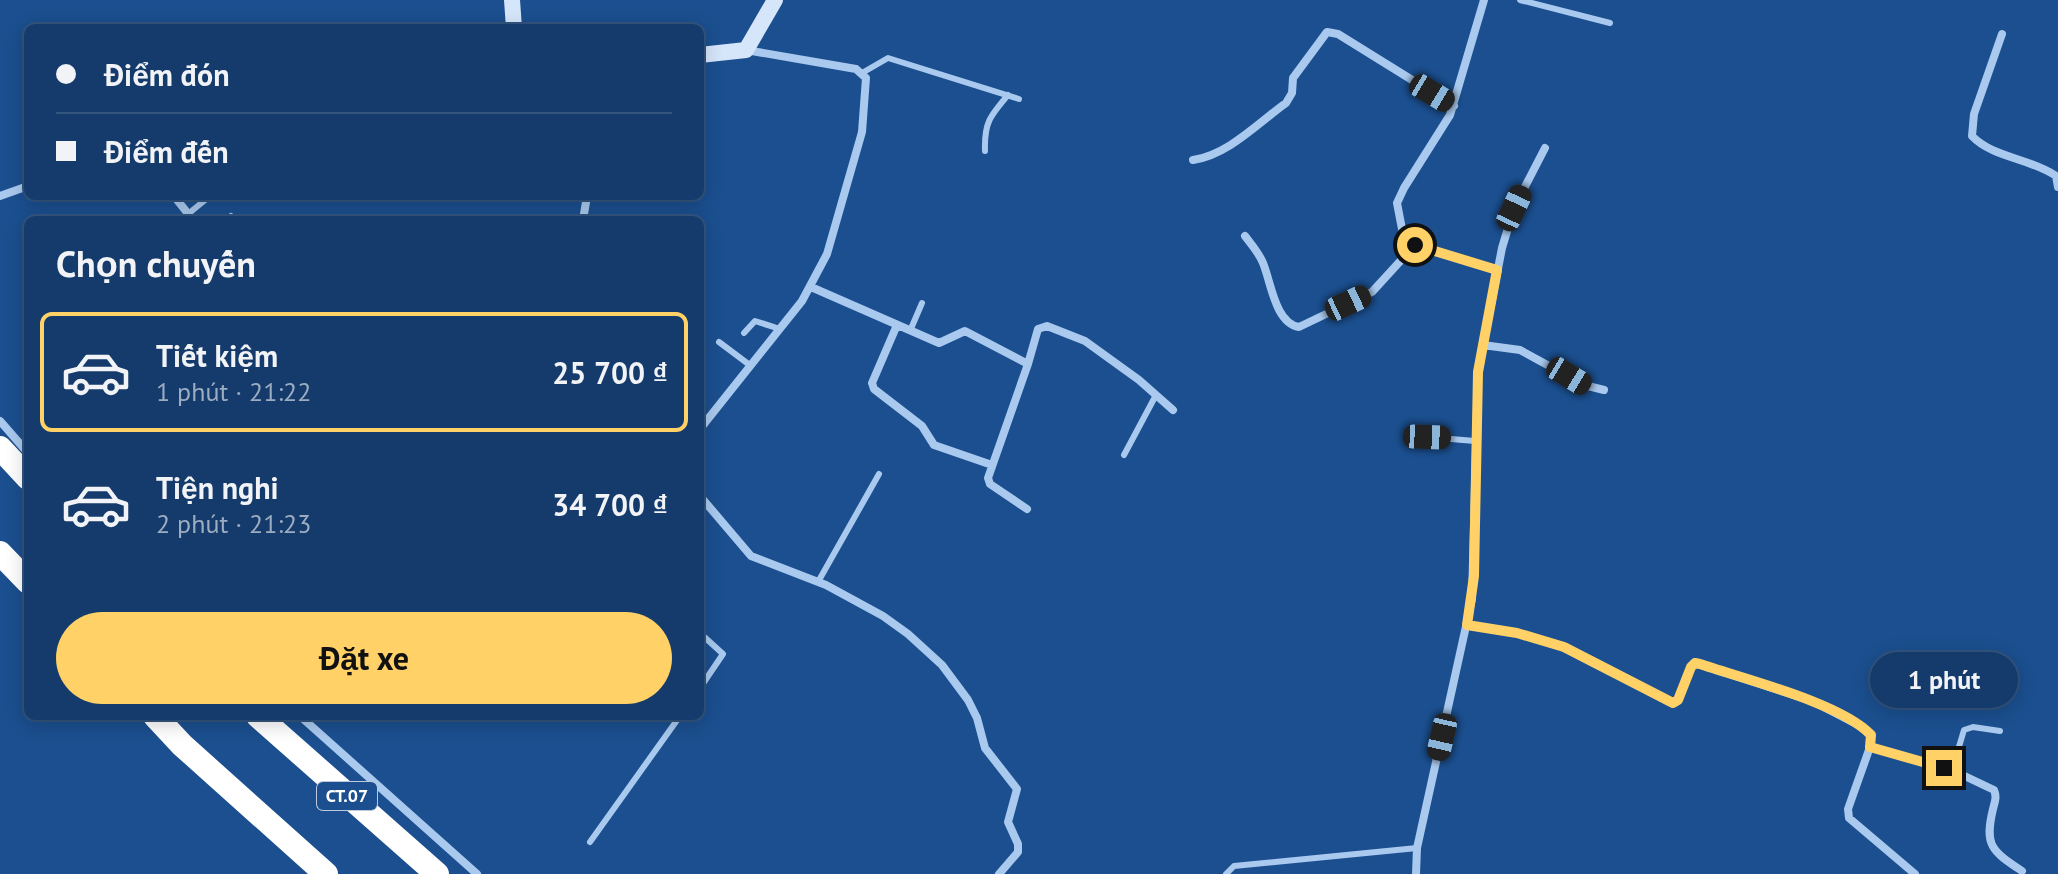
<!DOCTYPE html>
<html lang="vi">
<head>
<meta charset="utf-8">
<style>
  :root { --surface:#143b6b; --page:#1d4271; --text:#f1f3f6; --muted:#9dadc1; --line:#33557e; --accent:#ffd166 }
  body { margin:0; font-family:"PT Sans",sans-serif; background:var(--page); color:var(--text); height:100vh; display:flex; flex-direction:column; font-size:30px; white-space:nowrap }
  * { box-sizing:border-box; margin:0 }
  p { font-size:26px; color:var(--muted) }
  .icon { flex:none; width:44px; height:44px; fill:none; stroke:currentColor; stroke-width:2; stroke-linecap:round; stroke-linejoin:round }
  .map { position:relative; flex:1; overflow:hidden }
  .sheet { position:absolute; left:24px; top:216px; width:680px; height:504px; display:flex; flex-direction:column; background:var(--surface); border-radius:12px; box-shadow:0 4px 20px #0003,0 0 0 2px var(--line) }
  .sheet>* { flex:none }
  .hud { position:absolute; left:24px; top:24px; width:680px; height:176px; border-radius:12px; box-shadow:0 4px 20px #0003,0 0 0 2px var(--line); display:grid; align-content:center; height:176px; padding:0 32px; background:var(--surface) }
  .end { position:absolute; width:36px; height:36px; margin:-18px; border:10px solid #ffd166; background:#111; box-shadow:0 0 0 4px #111 }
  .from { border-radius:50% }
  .bubble { position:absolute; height:56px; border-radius:28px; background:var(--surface); box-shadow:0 4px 20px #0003,0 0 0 2px var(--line); font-size:26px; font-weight:600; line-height:56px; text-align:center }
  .car { position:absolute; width:24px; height:48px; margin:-24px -12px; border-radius:10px; box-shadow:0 0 6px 2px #0007; background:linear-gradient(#222 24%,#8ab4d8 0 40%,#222 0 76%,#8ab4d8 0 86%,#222 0) }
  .hud b { display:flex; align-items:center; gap:28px; height:76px; font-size:30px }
  .hud b+b { border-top:2px solid var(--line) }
  .hud i { width:20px; height:20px; background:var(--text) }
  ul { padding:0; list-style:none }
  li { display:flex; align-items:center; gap:24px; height:120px; margin:0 16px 12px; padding:0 16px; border:4px solid transparent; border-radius:12px }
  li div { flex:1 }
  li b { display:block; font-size:30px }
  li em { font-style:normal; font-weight:600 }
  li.on { border-color:var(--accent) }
  li>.icon { width:72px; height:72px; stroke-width:1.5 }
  h2 { padding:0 32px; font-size:36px; line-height:96px }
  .cta { display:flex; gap:16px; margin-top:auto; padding:16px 32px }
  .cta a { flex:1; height:92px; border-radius:48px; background:var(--accent); color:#111; font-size:32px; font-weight:600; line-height:92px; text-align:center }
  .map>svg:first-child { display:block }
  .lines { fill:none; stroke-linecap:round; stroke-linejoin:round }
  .lane { stroke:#a9c9ee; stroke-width:6 }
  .street { stroke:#a9c9ee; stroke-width:8 }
  .secondary { stroke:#d6e6fa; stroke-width:16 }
  .highway { stroke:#fff; stroke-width:24 }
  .route { stroke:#ffd166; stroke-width:10 }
  .labels { text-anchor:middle; stroke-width:6; stroke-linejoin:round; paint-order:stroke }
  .shield { fill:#1b4f8f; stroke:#bbcadd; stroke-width:2 }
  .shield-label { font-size:18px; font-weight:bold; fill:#fff }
</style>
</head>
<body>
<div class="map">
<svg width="2058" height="874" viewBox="0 0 2058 874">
  <rect width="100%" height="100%" fill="#1b4f8f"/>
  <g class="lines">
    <!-- lane -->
    <path class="lane" d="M 1520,0 L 1610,23
      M 862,73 L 888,58 L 1019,99
      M 985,151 C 984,123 990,116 1008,95
      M 188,214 L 210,196
      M 227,220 L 231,216
      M 910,331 L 922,303
      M 744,333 L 755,321 L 780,329
      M 719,342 L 751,366
      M 1427,437 L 1475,441
      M 1124,455 L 1156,395
      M 818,582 L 879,474
      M 700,633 L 723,654 L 700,688
      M 1952,770 L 1964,730 L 1973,727 L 2000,731
      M 590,842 L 680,716
      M 1226,874 L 1234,866 L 1417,848"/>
    <!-- street -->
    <path class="street" d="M 1484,0 L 1450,115 L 1404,188 L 1397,203 L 1402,229 L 1415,245 L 1497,270
      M 2002,34 L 1974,114 L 1972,136 C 1993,158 2030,158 2056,176 L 2058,187
      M 1193,160 C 1228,155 1258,123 1286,103 L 1292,93 L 1293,78 L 1327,32 L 1338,34 L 1454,106
      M 0,196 L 28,186
      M 174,196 L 193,220
      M 583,220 L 587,196
      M 1245,236 C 1252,245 1259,253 1263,263 C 1271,282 1275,323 1299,327 L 1372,292 L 1415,245
      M 811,287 L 939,343 L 965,331 L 1028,364 L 1038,329 L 1047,326 L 1085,341 L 1139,380 L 1173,410
      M 897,325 L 872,383 L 874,389 L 922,426 L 934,445 L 992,465
      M 1483,345 L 1520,350 L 1584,385 L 1604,390
      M 0,421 L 28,453
      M 700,429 L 802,301 L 827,254 L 862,132 L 866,78 L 856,69 L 746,50
      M 700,496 L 751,556 L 826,585 L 883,616 L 908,634 L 942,665 L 968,700 L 977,718 L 985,748 L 1017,789 L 1008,822 L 1018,844 L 1018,852 L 999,874
      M 1027,509 L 990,484 L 988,478 L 1028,364
      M 1467,625 L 1517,633 L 1564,647 L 1673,703 L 1678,700 L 1691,667 L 1695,663 L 1812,701 L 1864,728 L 1871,735 L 1870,747 L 1848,809 L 1849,818 L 1915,874
      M 300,716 L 477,874
      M 1870,747 L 1952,770 L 1994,790 C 1997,797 1995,801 1993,809 C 1984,846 1992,851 2022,871
      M 1416,874 L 1417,848 L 1472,599 L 1478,372 L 1502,248 L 1514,208 L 1545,148"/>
    <!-- secondary -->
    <path class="secondary" d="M 512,0 L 514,28
      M 700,55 L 746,50 L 775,0"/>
    <!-- highway -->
    <path class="highway" d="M 0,448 L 28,478
      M 0,553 L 28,582
      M 155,716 L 182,745 L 326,874
      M 258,716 L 437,874"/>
  </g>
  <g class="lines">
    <!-- route -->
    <path class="route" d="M 1415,245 L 1497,270 L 1478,372 L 1474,576 L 1467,625 L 1517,633 L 1564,647 L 1673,703 L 1678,700 L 1691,667 L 1695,663 L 1700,664 C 1744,679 1841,703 1871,735 L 1870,747 L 1944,768"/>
  </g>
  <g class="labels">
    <!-- shield labels -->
    <rect class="shield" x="317" y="782" width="60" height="28" rx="6"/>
    <g class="shield-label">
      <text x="347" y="802">CT.07</text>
    </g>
  </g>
</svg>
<i class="end from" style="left:1415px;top:245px"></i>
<i class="end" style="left:1944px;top:768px"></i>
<div class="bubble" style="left:1870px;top:652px;width:148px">1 phút</div>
<i class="car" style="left:1432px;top:93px;rotate:121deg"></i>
<i class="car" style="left:1514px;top:208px;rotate:25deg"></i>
<i class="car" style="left:1348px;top:303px;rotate:65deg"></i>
<i class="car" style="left:1569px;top:376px;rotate:121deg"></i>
<i class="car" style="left:1427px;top:437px;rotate:92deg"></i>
<i class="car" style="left:1442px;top:737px;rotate:193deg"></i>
<div class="hud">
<b><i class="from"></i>Điểm đón</b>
<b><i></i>Điểm đến</b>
</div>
<section class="sheet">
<h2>Chọn chuyến</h2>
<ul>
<li class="on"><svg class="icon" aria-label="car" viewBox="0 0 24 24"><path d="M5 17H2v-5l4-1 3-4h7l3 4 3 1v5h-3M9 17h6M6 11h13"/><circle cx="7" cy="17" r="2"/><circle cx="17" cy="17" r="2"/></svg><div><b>Tiết kiệm</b><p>1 phút · 21:22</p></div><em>25 700 ₫</em></li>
<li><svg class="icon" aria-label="car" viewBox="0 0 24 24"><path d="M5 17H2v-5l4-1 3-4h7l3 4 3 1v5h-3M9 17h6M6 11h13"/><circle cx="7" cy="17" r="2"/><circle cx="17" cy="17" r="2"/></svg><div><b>Tiện nghi</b><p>2 phút · 21:23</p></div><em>34 700 ₫</em></li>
</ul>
<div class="cta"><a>Đặt xe</a></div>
</section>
</div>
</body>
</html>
